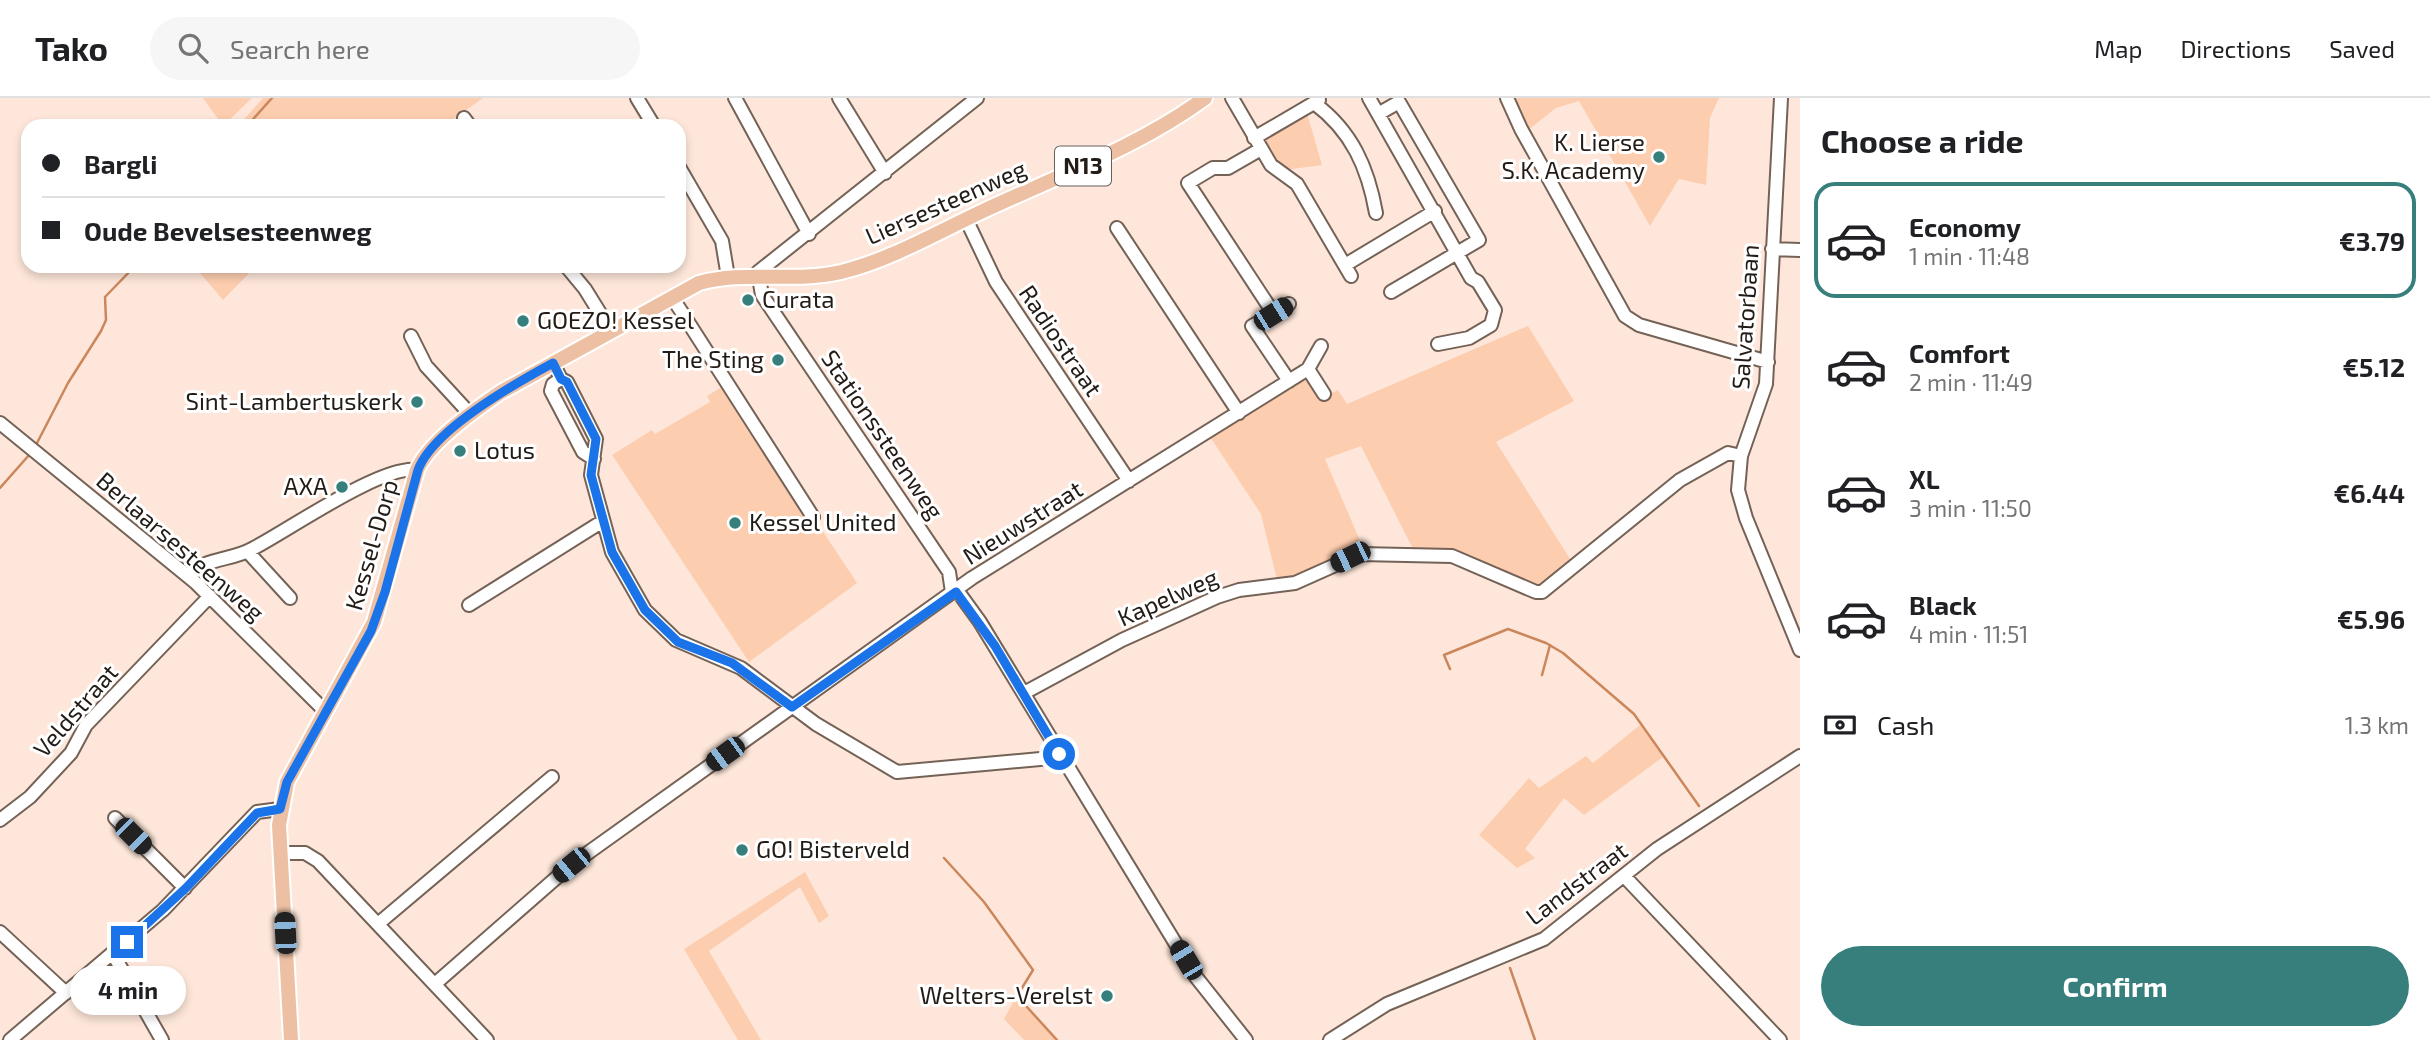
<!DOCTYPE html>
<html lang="en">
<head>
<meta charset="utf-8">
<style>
  :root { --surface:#fff; --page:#f6f6f6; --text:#202124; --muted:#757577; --line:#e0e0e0; --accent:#377f7c }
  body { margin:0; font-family:"Exo 2",sans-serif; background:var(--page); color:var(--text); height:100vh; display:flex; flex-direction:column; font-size:26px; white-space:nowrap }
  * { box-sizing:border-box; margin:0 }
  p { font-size:23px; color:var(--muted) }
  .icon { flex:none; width:38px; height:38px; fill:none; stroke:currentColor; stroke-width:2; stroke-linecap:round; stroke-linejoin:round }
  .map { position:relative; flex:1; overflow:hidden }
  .side { display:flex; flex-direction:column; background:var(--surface); width:630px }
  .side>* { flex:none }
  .hud { position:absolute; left:21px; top:21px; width:665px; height:154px; border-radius:21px; box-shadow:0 4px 10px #0003; display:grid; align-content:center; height:154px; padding:0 21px; background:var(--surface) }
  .end { position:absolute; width:32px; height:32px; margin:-16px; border:9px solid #1a73e8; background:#fff; box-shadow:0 0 0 4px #fff }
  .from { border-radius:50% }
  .bubble { position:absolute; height:49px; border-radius:24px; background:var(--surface); box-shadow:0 4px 10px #0003; font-size:23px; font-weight:700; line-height:49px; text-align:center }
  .car { position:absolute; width:21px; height:42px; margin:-21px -10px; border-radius:9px; box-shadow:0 0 5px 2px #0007; background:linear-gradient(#222 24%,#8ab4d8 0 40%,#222 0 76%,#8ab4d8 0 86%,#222 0) }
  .hud b { display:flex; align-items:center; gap:24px; height:66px; font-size:26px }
  .hud b+b { border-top:2px solid var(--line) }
  .hud i { width:18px; height:18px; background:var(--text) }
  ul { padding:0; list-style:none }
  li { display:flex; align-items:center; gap:21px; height:116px; margin:0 14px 10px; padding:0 7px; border:4px solid transparent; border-radius:21px }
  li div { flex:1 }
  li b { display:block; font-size:26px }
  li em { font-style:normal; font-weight:700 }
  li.current { border-color:var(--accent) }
  li>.icon { width:63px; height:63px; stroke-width:1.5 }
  h2 { padding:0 21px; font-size:32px; line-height:84px }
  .pay { display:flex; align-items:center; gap:18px; height:77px; padding:0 21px; font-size:26px }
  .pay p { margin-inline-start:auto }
  .primary-button { display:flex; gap:14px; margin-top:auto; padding:14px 21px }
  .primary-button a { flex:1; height:80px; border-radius:42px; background:var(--accent); color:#fff; font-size:28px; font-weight:700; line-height:80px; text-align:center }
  header { display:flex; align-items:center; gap:42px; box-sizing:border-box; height:98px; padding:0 35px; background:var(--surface); border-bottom:2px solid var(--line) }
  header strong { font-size:33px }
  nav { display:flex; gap:38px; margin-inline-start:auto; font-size:24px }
  .search { width:490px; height:63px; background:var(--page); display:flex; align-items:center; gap:18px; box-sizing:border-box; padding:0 24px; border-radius:38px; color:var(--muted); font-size:26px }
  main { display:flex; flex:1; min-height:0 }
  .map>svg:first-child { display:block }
  .green { fill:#fdcdb0 }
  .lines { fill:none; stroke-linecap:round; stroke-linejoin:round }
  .stream { stroke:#cb875b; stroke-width:2.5 }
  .minor-casing { stroke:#756256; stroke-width:16 }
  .major-casing { stroke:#fff; stroke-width:18 }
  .minor { stroke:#fff; stroke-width:12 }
  .major { stroke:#eec0a3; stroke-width:14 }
  .route { stroke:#1a73e8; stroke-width:9 }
  .poi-dot { fill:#377f7c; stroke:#fff; stroke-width:2.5 }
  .labels { text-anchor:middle; stroke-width:6; stroke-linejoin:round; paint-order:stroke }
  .shield { fill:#fff; stroke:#655f5c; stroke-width:2 }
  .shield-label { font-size:23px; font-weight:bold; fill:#231b16 }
  .poi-label { font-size:24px; fill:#231b16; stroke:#fff; text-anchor:end }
  .street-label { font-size:24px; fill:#231b16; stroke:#fff }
</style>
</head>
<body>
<header>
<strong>Tako</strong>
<div class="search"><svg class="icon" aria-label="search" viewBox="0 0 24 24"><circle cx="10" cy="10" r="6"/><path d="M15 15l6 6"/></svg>Search here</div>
<nav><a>Map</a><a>Directions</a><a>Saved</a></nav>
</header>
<main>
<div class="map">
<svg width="1800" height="942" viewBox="0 0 1800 942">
  <rect width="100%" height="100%" fill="#fee7da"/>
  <!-- green -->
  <path class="green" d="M 203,0 L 252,0 L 223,28 Z
    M 263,0 L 483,0 L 444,28 L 238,28 Z
    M 1510,0 L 1719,0 L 1710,20 L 1706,87 L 1679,81 L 1650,128 L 1579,3 L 1556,10 L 1527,33 Z
    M 1307,15 L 1322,67 L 1285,72 L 1275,64 L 1264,40 Z
    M 194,168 L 256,168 L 223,202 Z
    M 1528,228 L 1574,303 L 1496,344 L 1572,464 L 1538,489 L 1414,453 L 1361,348 L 1325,361 L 1364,452 L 1278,486 L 1261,416 L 1210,339 L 1306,281 L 1321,300 L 1338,292 L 1347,306 Z
    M 725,287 L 814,425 L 818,426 L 857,485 L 749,564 L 612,357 L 652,332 L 655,336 L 710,304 L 707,298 Z
    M 1640,627 L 1663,659 L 1584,717 L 1564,700 L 1525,751 L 1535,760 L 1517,770 L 1479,737 L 1529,680 L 1539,690 L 1586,658 L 1593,665 Z
    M 805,774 L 829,818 L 819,825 L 800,789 L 709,853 L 761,942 L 738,942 L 684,851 Z
    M 1016,899 L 1058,942 L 1024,942 L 1004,921 Z"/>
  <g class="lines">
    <!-- stream -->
    <path class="stream" d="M 247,28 L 272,0
      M 37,345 L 68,285 L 101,233 L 106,222 L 105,199 L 135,168
      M 0,390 L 30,356
      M 1450,571 L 1444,557 L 1508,531 L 1546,545 L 1563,555 L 1634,616 L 1699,708
      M 1542,577 L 1550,547
      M 944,760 L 984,804 L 1033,872 L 1017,898 L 1057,942
      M 1510,870 L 1535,942"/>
    <!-- minor casing -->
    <g class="minor-casing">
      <path id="minor" d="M 637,0 L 654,28
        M 735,0 L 809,136
        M 839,0 L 885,75
        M 1232,0 L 1271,67 L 1297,86 L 1351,178
        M 1369,0 L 1471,180 L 1478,184 L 1495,212 L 1491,227 L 1469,240 L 1438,246
        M 1507,0 L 1521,31 L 1625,218 L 1639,227 L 1768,264
        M 1781,0 L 1766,286 L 1741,358 L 1738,392 L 1746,420 L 1800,552
        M 1314,5 C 1352,33 1368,70 1376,115
        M 1378,16 L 1399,4 L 1479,142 L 1391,194
        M 464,20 L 470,28
        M 1254,40 L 1319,2
        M 1261,51 L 1228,70 L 1213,70 L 1188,85 L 1274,216 L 1252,228 L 1289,283
        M 679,69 L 722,143 L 728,179
        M 966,121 L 996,184 L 1129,383
        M 1117,130 L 1239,315
        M 1772,151 L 1800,152
        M 1345,167 L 1435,113
        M 566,168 L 585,191 L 611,233
        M 672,199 L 813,419
        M 1274,216 L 1289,206
        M 411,238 L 426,268 L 470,316
        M 553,265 L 561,281 L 567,284 L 596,341 L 591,377 L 612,454 L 645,512 L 676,542 L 741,570 L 816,626 L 897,674 L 1051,660 L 1059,656
        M 1308,271 L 1324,296
        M 561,281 L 553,286 L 551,293 L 583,354 L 594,361
        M 0,325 L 195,484 L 325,613
        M 248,454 L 290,500
        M 188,478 C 205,459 231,463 252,451 C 286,434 382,366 417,372
        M 952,494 L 949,474 L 762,197 L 758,174 L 977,0
        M 952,494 L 959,495 L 980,524 L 1196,879 L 1246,942
        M 469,507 L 603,423
        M 1024,595 L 1122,542 L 1217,499 L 1239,492 L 1295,485 L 1360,456 L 1452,458 L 1536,494 L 1542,494 L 1680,382 L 1728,355 L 1741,358
        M 115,720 L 185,790
        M 0,722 L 30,699 L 71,655 L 86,627 L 210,498
        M 280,755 L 305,755 L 318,763 L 487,942
        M 1624,778 L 1780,942
        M 379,825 L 552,679
        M 0,834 L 66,895
        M 113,856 L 162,942
        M 436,885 L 571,767 L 972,480 L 1308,271 L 1321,248
        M 10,942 L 163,812 L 257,714 L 280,711
        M 1330,942 L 1387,906 L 1544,841 L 1657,751 L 1800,658"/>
    </g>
    <!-- major casing -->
    <g class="major-casing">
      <path id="major" d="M 291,942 L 279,727 L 287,684 L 374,524 L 417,372 C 429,344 476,311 501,294 L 699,185 C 745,172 794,185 841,174 C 890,162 938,134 983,113 C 1058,78 1138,49 1205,0"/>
    </g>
    <!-- minor -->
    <use href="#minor" class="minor"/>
    <!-- major -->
    <use href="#major" class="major"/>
  </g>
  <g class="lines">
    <!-- route -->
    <path class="route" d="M 127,844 L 186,790 L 257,715 L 280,711 L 287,684 L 371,533 L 385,494 L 418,372 C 433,332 516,285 553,265 L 561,281 L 567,284 L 596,341 L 591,377 L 612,454 L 645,512 L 678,544 L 732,565 L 792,609 L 956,494 L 995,548 L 1059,656"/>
  </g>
  <!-- markers -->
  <g class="poi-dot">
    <circle cx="1659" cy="59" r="7"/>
    <circle cx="748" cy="202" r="7"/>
    <circle cx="523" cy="223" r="7"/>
    <circle cx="778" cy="262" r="7"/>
    <circle cx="417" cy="304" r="7"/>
    <circle cx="460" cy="353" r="7"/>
    <circle cx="342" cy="389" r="7"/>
    <circle cx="735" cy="425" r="7"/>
    <circle cx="742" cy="752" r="7"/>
    <circle cx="1107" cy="898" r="7"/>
  </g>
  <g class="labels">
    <!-- shield labels -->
    <rect class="shield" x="1055" y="48.5" width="56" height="39" rx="5"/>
    <g class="shield-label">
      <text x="1083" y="76">N13</text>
    </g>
    <!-- poi labels -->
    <g class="poi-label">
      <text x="1645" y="53">K. Lierse<tspan x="1645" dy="28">S.K. Academy</tspan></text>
      <text x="762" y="210" text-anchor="start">Curata</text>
      <text x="537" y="231" text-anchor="start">GOEZO! Kessel</text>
      <text x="764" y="270">The Sting</text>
      <text x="403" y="312">Sint-Lambertuskerk</text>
      <text x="474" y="361" text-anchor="start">Lotus</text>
      <text x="328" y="397">AXA</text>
      <text x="749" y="433" text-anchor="start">Kessel United</text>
      <text x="756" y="760" text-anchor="start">GO! Bisterveld</text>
      <text x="1093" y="906">Welters-Verelst</text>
    </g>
    <!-- street labels -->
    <g class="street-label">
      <text transform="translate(946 105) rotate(-24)" y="8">Liersesteenweg</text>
      <text transform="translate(1746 219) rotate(-86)" y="8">Salvatorbaan</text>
      <text transform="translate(1060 243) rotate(56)" y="8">Radiostraat</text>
      <text transform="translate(882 337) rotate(56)" y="8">Stationssteenweg</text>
      <text transform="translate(1023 425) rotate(-32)" y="8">Nieuwstraat</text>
      <text transform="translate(372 447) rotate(-74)" y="8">Kessel-Dorp</text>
      <text transform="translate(180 449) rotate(41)" y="8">Berlaarsesteenweg</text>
      <text transform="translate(1168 500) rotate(-24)" y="8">Kapelweg</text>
      <text transform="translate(76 613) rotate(-49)" y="8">Veldstraat</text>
      <text transform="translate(1577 786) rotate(-37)" y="8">Landstraat</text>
    </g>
  </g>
</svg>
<i class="end from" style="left:1059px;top:656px"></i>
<i class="end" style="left:127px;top:844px"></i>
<div class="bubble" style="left:70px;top:868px;width:116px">4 min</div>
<i class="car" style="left:1273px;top:216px;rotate:58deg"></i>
<i class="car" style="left:1350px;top:459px;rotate:244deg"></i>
<i class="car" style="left:725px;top:656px;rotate:234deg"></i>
<i class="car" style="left:133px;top:738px;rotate:135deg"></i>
<i class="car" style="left:571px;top:767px;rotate:231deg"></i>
<i class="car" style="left:285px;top:835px;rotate:357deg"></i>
<i class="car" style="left:1186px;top:862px;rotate:329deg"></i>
<div class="hud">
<b><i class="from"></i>Bargli</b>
<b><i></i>Oude Bevelsesteenweg</b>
</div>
</div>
<section class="side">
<h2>Choose a ride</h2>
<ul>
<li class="current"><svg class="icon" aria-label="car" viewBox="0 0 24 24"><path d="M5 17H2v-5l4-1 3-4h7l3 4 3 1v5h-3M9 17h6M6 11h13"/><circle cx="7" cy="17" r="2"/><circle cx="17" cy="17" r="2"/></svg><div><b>Economy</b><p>1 min · 11:48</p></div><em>€3.79</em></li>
<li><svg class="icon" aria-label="car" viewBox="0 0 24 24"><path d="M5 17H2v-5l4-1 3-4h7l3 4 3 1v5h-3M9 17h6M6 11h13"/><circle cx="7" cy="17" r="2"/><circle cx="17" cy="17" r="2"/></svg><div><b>Comfort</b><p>2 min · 11:49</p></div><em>€5.12</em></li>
<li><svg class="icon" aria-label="car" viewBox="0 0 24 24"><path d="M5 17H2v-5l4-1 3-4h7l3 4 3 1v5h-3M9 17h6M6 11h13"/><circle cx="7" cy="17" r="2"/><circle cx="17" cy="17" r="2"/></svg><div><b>XL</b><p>3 min · 11:50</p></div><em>€6.44</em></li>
<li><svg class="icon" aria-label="car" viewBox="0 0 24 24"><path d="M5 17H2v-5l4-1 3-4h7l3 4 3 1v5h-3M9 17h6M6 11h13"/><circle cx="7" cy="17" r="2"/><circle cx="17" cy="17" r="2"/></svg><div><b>Black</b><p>4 min · 11:51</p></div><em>€5.96</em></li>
</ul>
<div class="pay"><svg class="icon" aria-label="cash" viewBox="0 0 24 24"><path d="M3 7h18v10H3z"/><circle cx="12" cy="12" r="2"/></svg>Cash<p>1.3 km</p></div>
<div class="primary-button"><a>Confirm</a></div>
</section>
</main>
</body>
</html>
